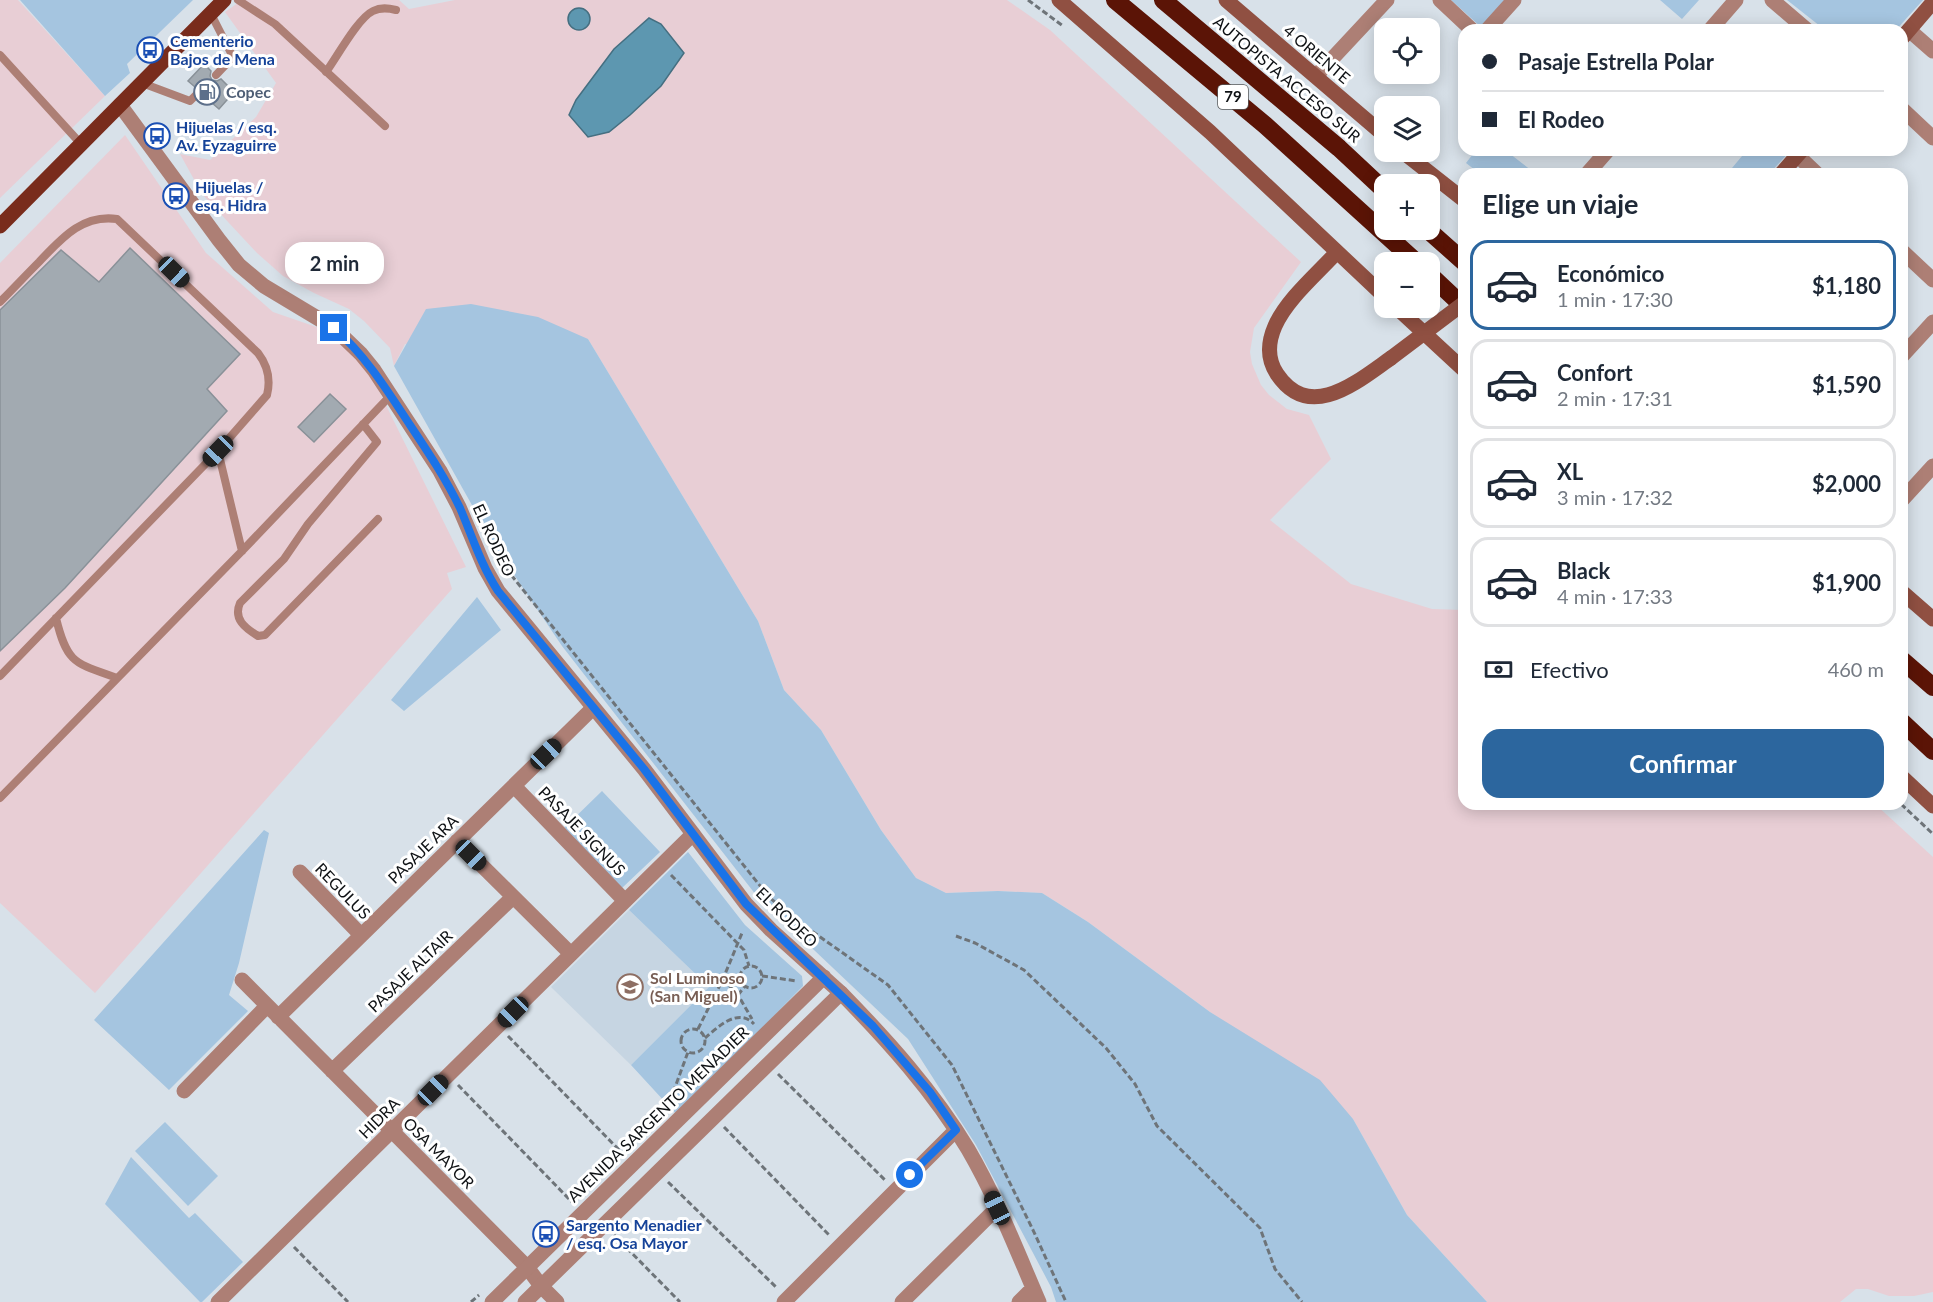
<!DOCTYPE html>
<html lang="es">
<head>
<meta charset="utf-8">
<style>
  :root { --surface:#fff; --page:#f2f2f3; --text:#1f2937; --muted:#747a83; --line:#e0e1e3; --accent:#2c669e }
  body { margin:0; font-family:Lato,sans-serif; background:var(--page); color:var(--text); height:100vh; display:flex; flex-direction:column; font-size:22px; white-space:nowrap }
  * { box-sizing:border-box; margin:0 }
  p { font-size:20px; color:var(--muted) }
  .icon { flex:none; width:33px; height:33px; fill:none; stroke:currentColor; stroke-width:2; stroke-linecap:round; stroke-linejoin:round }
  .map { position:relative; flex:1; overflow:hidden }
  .sheet { position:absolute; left:1458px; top:168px; width:450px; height:642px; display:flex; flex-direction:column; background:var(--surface); border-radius:18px; box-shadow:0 3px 15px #0003 }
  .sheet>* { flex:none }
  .banner { position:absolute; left:1458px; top:24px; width:450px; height:132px; border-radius:18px; box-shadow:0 3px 15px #0003; display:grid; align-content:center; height:132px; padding:0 24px; background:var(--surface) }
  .buttons { position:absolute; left:1374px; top:18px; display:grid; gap:12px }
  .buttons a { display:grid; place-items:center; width:66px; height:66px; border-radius:12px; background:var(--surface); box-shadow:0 3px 15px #0003; font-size:30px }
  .end { position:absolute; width:27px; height:27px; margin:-14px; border:8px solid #1a73e8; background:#fff; box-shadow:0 0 0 3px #fff }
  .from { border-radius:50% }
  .bubble { position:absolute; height:42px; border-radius:18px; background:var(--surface); box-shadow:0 3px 15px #0003; font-size:20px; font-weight:700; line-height:42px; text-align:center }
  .car { position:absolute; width:18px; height:36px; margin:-18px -9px; border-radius:8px; box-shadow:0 0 4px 2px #0007; background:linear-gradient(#222 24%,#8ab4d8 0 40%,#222 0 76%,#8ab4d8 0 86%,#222 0) }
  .banner b { display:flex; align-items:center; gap:21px; height:57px; font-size:22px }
  .banner b+b { border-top:2px solid var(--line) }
  .banner i { width:15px; height:15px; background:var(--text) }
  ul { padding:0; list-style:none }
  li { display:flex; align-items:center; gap:18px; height:90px; margin:0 12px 9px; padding:0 12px; border:3px solid var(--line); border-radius:18px }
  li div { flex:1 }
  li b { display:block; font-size:22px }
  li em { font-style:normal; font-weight:700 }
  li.on { border-color:var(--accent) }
  li>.icon { width:54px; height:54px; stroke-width:1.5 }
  h2 { padding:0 24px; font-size:27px; line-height:72px }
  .pay { display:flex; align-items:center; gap:15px; height:66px; padding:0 24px; font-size:22px }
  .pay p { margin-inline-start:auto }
  .action { display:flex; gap:12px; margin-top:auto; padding:12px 24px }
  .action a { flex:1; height:69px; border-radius:18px; background:var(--accent); color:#fff; font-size:24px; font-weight:700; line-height:69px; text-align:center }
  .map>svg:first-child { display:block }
  .industrial { fill:#e8ced5 }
  .built { fill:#c6d5e2 }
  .green { fill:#a5c5e0 }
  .water { fill:#5d97b0; stroke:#456f81; stroke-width:1.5 }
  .building { fill:#a2aab1; stroke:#899198; stroke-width:1.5 }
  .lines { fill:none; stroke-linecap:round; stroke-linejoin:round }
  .path { stroke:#6e7479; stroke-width:3; stroke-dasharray:6 3; stroke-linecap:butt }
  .service { stroke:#ad7f75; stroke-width:8 }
  .minor { stroke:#ad7f75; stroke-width:15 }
  .tertiary { stroke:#ad7f75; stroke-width:15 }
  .secondary { stroke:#905042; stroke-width:15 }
  .primary { stroke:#792c1c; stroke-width:15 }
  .motorway { stroke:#5b1406; stroke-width:18 }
  .secondary-bridge { stroke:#905042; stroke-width:15 }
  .route { stroke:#1a73e8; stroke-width:8 }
  .labels { text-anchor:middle; stroke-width:6; stroke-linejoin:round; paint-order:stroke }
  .shield { fill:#fff; stroke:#56585a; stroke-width:1.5 }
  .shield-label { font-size:15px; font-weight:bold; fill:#0e1114 }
  .transit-label { font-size:16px; font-weight:bold; fill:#164399; stroke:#fff; text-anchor:start }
  .street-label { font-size:16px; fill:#0e1114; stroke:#fff }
  .service-label { font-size:16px; font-weight:bold; fill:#4e5e75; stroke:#fff; text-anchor:start }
  .education-label { font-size:16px; font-weight:bold; fill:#785e54; stroke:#fff; text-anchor:start }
</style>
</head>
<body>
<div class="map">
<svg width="1933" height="1302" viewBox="0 0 1933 1302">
  <rect width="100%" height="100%" fill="#d8e1e9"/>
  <!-- industrial -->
  <path class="industrial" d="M 0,0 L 18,0 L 105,96 L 0,198 Z
    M 242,0 L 399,0 L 409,9 L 455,0 L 1007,0 L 1050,30 L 1301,262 L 1254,328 L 1250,352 L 1252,364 L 1261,385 L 1269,395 L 1287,409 L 1309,415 L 1331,459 L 1270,520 L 1351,584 L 1432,609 L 1464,610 L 1464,804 L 1875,804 L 1933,857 L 1933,1292 L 1914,1296 L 1889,1296 L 1868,1289 L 1856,1289 L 1840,1302 L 1487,1302 L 1407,1215 L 1353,1119 L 1210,1012 L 1088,922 L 1042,893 L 998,891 L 946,893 L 916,878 L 881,830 L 821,730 L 784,690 L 758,621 L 588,339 L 405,344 L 394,366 L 390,348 L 364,321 L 349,309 L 314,293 L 283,276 L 257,253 L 202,194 L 180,154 L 210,160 L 256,117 L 276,83 L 225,12 Z
    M 125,135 L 206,253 L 273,312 L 328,331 L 355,356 L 376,385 L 466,567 L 447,573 L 452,589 L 95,993 L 0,903 L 0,263 Z"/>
  <!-- built -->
  <path class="built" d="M 629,910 L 709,987 L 631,1065 L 551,987 Z"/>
  <!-- green -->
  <path class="green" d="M 20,0 L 193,0 L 127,64 L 130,73 L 105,96 Z
    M 1451,0 L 1507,0 L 1482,28 Z
    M 1660,0 L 1699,0 L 1682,19 Z
    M 1787,0 L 1923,0 L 1896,30 L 1825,30 Z
    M 1476,150 L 1505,150 L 1536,174 L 1480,174 L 1466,163 Z
    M 1747,150 L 1791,150 L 1769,174 L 1727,174 Z
    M 471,304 L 538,317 L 588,339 L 758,621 L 784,690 L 821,730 L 881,830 L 916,878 L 946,893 L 998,891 L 1042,893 L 1088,922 L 1210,1012 L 1320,1080 L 1353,1119 L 1407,1215 L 1487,1302 L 1056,1302 L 1051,1287 L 976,1145 L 908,1039 L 756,895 L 562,646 L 496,548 L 394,366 L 426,309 Z
    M 477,597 L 501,630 L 404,711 L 391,700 Z
    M 602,791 L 660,852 L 622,888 L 564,828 Z
    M 264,830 L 269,833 L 239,963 L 229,995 L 248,1011 L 169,1090 L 94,1020 Z
    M 688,852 L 745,925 L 802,976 L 803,986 L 677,1115 L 631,1065 L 709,987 L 629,910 Z
    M 165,1122 L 218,1176 L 188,1206 L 135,1151 Z
    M 131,1157 L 189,1218 L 195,1213 L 243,1262 L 202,1302 L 200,1302 L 105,1204 Z"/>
  <!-- water -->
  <path class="water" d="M568 19a11 11 0 1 1 22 0a11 11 0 1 1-22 0Z
    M 649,18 L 661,24 L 684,53 L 661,86 L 630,115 L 609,132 L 588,137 L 569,115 L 576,100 L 614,49 Z"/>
  <!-- building -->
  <path class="building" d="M 204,64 L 211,71 L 210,76 L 212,80 L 217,81 L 221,79 L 234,92 L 219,109 L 204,96 L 205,91 L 203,87 L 198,86 L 195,87 L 188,81 Z
    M 130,248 L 240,354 L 207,389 L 227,411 L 65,588 L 0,651 L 0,310 L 61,250 L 99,282 Z
    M 330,394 L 346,409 L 314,442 L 298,427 Z"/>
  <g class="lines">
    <!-- path -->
    <path class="path" d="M 1028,0 L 1063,26
      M 500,561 L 769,897 L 792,917 L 888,985 L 952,1065 L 1033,1230 L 1066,1302
      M 1901,804 L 1933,834
      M 671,875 L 744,950 L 749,966
      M 956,936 L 975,943 L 1024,970 L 1106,1048 L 1135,1084 L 1157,1126 L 1260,1228 L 1275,1269 L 1302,1302
      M740 977a11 11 0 1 1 22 0a11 11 0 1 1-22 0Z
      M 762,976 L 797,981
      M 723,979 L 738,995 L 752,1019
      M 738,995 L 745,986
      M681 1041a12 12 0 1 1 24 0a12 12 0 1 1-24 0Z
      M 698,1029 L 723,979 L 742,933
      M 508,1036 L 622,1153
      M 705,1038 C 718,1027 738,1007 754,1024
      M 778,1074 L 886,1181
      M 458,1085 L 572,1202
      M 667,1109 L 688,1052
      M 724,1127 L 830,1236
      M 668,1182 L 777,1288
      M 614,1235 L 680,1302
      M 294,1247 L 348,1302
      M 471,1302 L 479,1295"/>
    <!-- service -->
    <path class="service" d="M 238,0 L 275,24 L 385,126
      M 211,14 L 233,57 L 216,75
      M 0,55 L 81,144
      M 326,72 C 337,57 358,18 373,11 C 381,7 388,8 396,10
      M 142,83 L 190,101 L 199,92
      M 0,302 C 13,289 26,275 39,262 C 61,239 82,214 117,219 L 258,353 C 268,366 271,379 267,395 L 218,451 L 0,676
      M 363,424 L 377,442 L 308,524 L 284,559 L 240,603 C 233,619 245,628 258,636 L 265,635 L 378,519
      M 218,451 L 242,551
      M 56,618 C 67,664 75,663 117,678
      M 0,798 L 242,551 L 391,395"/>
    <!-- minor -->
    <path class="minor" d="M 1440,0 L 1472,30
      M 1772,0 L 1807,30
      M 1487,30 L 1514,0
      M 1710,30 L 1736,0
      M 1909,30 L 1933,51
      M 1316,76 L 1387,0
      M 1902,109 L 1933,138
      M 1797,155 L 1817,174
      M 1587,174 L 1608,150
      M 1902,251 L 1933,280
      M 1902,356 L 1933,322
      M 1902,500 L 1933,466
      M 514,786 L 625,901
      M 457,841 L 571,954
      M 300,872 L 361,935
      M 242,980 L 527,1267 L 541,1286 L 557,1302
      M 841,993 C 888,1041 933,1091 968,1149 C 996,1197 1017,1251 1039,1302
      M 278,1017 L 593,708
      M 332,1071 L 513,897
      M 184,1091 L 267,1006
      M 218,1302 L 693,834
      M 784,1302 L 956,1130
      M 902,1302 L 997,1208
      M 1019,1302 L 1033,1288"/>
    <!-- tertiary -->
    <path class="tertiary" d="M 120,105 L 219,240 L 239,265 L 264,286 L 334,328 L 361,354 L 374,370 L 440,471 L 459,507 L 485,568 L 498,591 L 644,769 L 746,904 L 771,930 L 841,993 L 525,1302
      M 492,1302 L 824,977"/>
    <!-- secondary -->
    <path class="secondary" d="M 1059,0 L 1210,132 L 1384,296
      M 1226,0 L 1384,135
      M 1902,38 L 1933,2
      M 1403,152 L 1464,200
      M 1781,174 L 1802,150
      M 1337,252 C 1317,274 1287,299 1275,326 C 1268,342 1267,359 1277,374 C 1310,423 1358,381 1391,358
      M 1397,308 L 1464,370
      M 1902,592 L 1933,619
      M 1902,777 L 1933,806"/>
    <!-- primary -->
    <path class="primary" d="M 0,226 L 224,0"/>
    <!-- motorway -->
    <path class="motorway" d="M 1115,0 L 1265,125 L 1416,262
      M 1163,0 L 1339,148 L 1384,190
      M 1428,230 L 1464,262
      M 1430,275 L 1464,307
      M 1902,660 L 1933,687
      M 1902,722 L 1933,751"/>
    <!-- secondary-bridge -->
    <path class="secondary-bridge" d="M 1391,358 L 1464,303"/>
  </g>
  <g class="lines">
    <!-- route -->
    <path class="route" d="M 334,328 C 366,356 387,390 410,425 C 428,452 446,479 460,508 C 472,536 481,565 498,591 L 644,769 L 746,904 L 873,1026 L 930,1092 L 956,1130 L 910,1175"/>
  </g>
  <!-- icons -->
  <defs>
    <g id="bus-ring" transform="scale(1.35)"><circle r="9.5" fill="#fff" stroke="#1a4fb4" stroke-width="1.5"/><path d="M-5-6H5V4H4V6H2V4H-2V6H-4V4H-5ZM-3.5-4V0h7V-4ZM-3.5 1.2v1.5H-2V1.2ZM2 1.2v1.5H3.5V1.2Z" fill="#1a4fb4"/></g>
    <g id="fuel-ring" transform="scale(1.35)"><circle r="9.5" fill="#fff" stroke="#5c6f8a" stroke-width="1.5"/><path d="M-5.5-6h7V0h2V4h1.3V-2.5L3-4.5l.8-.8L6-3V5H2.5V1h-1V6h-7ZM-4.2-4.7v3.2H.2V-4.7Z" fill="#5c6f8a"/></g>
    <g id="school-ring" transform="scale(1.35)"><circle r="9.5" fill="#fff" stroke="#8d6e63" stroke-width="1.5"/><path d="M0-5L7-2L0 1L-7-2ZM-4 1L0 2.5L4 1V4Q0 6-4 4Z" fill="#8d6e63"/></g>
  </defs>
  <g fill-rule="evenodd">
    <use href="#bus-ring" x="150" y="50"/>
    <use href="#fuel-ring" x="207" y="92"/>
    <use href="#bus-ring" x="157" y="136"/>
    <use href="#bus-ring" x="176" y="196"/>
    <use href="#school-ring" x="630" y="987"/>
    <use href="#bus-ring" x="546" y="1234"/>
  </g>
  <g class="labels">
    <!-- shield labels -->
    <rect class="shield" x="1218" y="85" width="30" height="24" rx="4.5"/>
    <g class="shield-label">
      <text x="1233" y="102">79</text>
    </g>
    <!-- transit labels -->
    <g class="transit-label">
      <text x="170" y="47">Cementerio<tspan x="170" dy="18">Bajos de Mena</tspan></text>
      <text x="176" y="133">Hijuelas / esq.<tspan x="176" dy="18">Av. Eyzaguirre</tspan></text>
      <text x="195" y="193">Hijuelas /<tspan x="195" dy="18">esq. Hidra</tspan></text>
      <text x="566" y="1231">Sargento Menadier<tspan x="566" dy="18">/ esq. Osa Mayor</tspan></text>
    </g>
    <!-- street labels -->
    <g class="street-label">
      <text transform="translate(1317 54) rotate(40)" y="6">4 ORIENTE</text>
      <text transform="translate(1287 79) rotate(40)" y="6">AUTOPISTA ACCESO SUR</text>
      <text transform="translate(494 540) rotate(65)" y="6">EL RODEO</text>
      <text transform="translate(582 831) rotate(46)" y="6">PASAJE SIGNUS</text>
      <text transform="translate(423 849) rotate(-44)" y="6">PASAJE ARA</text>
      <text transform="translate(343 891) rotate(46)" y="6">REGULUS</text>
      <text transform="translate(787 917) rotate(44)" y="6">EL RODEO</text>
      <text transform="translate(410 971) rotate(-44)" y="6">PASAJE ALTAIR</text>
      <text transform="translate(658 1114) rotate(-44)" y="6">AVENIDA SARGENTO MENADIER</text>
      <text transform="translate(379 1118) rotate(-45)" y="6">HIDRA</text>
      <text transform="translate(439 1153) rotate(45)" y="6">OSA MAYOR</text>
    </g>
    <!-- service labels -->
    <g class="service-label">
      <text x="226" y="98">Copec</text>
    </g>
    <!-- education labels -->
    <g class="education-label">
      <text x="650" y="984">Sol Luminoso<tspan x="650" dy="18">(San Miguel)</tspan></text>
    </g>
  </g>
</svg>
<div class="buttons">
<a><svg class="icon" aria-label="locate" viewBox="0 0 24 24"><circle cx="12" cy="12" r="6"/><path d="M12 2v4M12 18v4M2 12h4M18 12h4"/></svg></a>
<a><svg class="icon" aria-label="layers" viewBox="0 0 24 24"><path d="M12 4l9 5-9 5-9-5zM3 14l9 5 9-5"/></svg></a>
<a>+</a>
<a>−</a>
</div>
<i class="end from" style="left:910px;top:1175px"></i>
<i class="end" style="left:334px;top:328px"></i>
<div class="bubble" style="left:285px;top:242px;width:99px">2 min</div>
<i class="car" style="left:174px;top:272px;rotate:134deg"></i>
<i class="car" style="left:218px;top:451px;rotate:224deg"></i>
<i class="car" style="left:546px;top:754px;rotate:46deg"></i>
<i class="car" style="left:471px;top:855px;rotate:135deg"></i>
<i class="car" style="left:513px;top:1012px;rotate:225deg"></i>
<i class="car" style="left:433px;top:1090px;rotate:45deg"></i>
<i class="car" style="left:997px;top:1208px;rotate:335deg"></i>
<div class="banner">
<b><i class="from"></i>Pasaje Estrella Polar</b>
<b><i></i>El Rodeo</b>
</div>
<section class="sheet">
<h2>Elige un viaje</h2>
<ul>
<li class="on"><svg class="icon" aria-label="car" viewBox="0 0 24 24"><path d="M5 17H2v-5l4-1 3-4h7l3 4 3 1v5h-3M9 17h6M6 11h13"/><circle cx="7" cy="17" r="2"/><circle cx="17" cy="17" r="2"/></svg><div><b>Económico</b><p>1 min · 17:30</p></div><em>$1,180</em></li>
<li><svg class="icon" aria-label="car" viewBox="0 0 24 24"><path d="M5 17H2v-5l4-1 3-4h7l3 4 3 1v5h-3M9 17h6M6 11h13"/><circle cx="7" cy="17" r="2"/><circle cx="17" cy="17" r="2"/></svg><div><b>Confort</b><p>2 min · 17:31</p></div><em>$1,590</em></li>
<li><svg class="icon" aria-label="car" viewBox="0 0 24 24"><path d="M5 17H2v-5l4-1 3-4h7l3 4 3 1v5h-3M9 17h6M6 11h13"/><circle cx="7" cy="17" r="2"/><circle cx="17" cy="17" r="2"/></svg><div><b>XL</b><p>3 min · 17:32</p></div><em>$2,000</em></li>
<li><svg class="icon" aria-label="car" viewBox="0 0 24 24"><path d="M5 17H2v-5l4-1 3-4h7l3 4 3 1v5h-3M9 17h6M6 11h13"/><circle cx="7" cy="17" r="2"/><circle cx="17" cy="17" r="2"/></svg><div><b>Black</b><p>4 min · 17:33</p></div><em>$1,900</em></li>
</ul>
<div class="pay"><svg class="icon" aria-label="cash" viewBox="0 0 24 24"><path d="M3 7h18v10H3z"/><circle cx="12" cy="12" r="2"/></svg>Efectivo<p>460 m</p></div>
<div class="action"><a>Confirmar</a></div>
</section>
</div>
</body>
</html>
